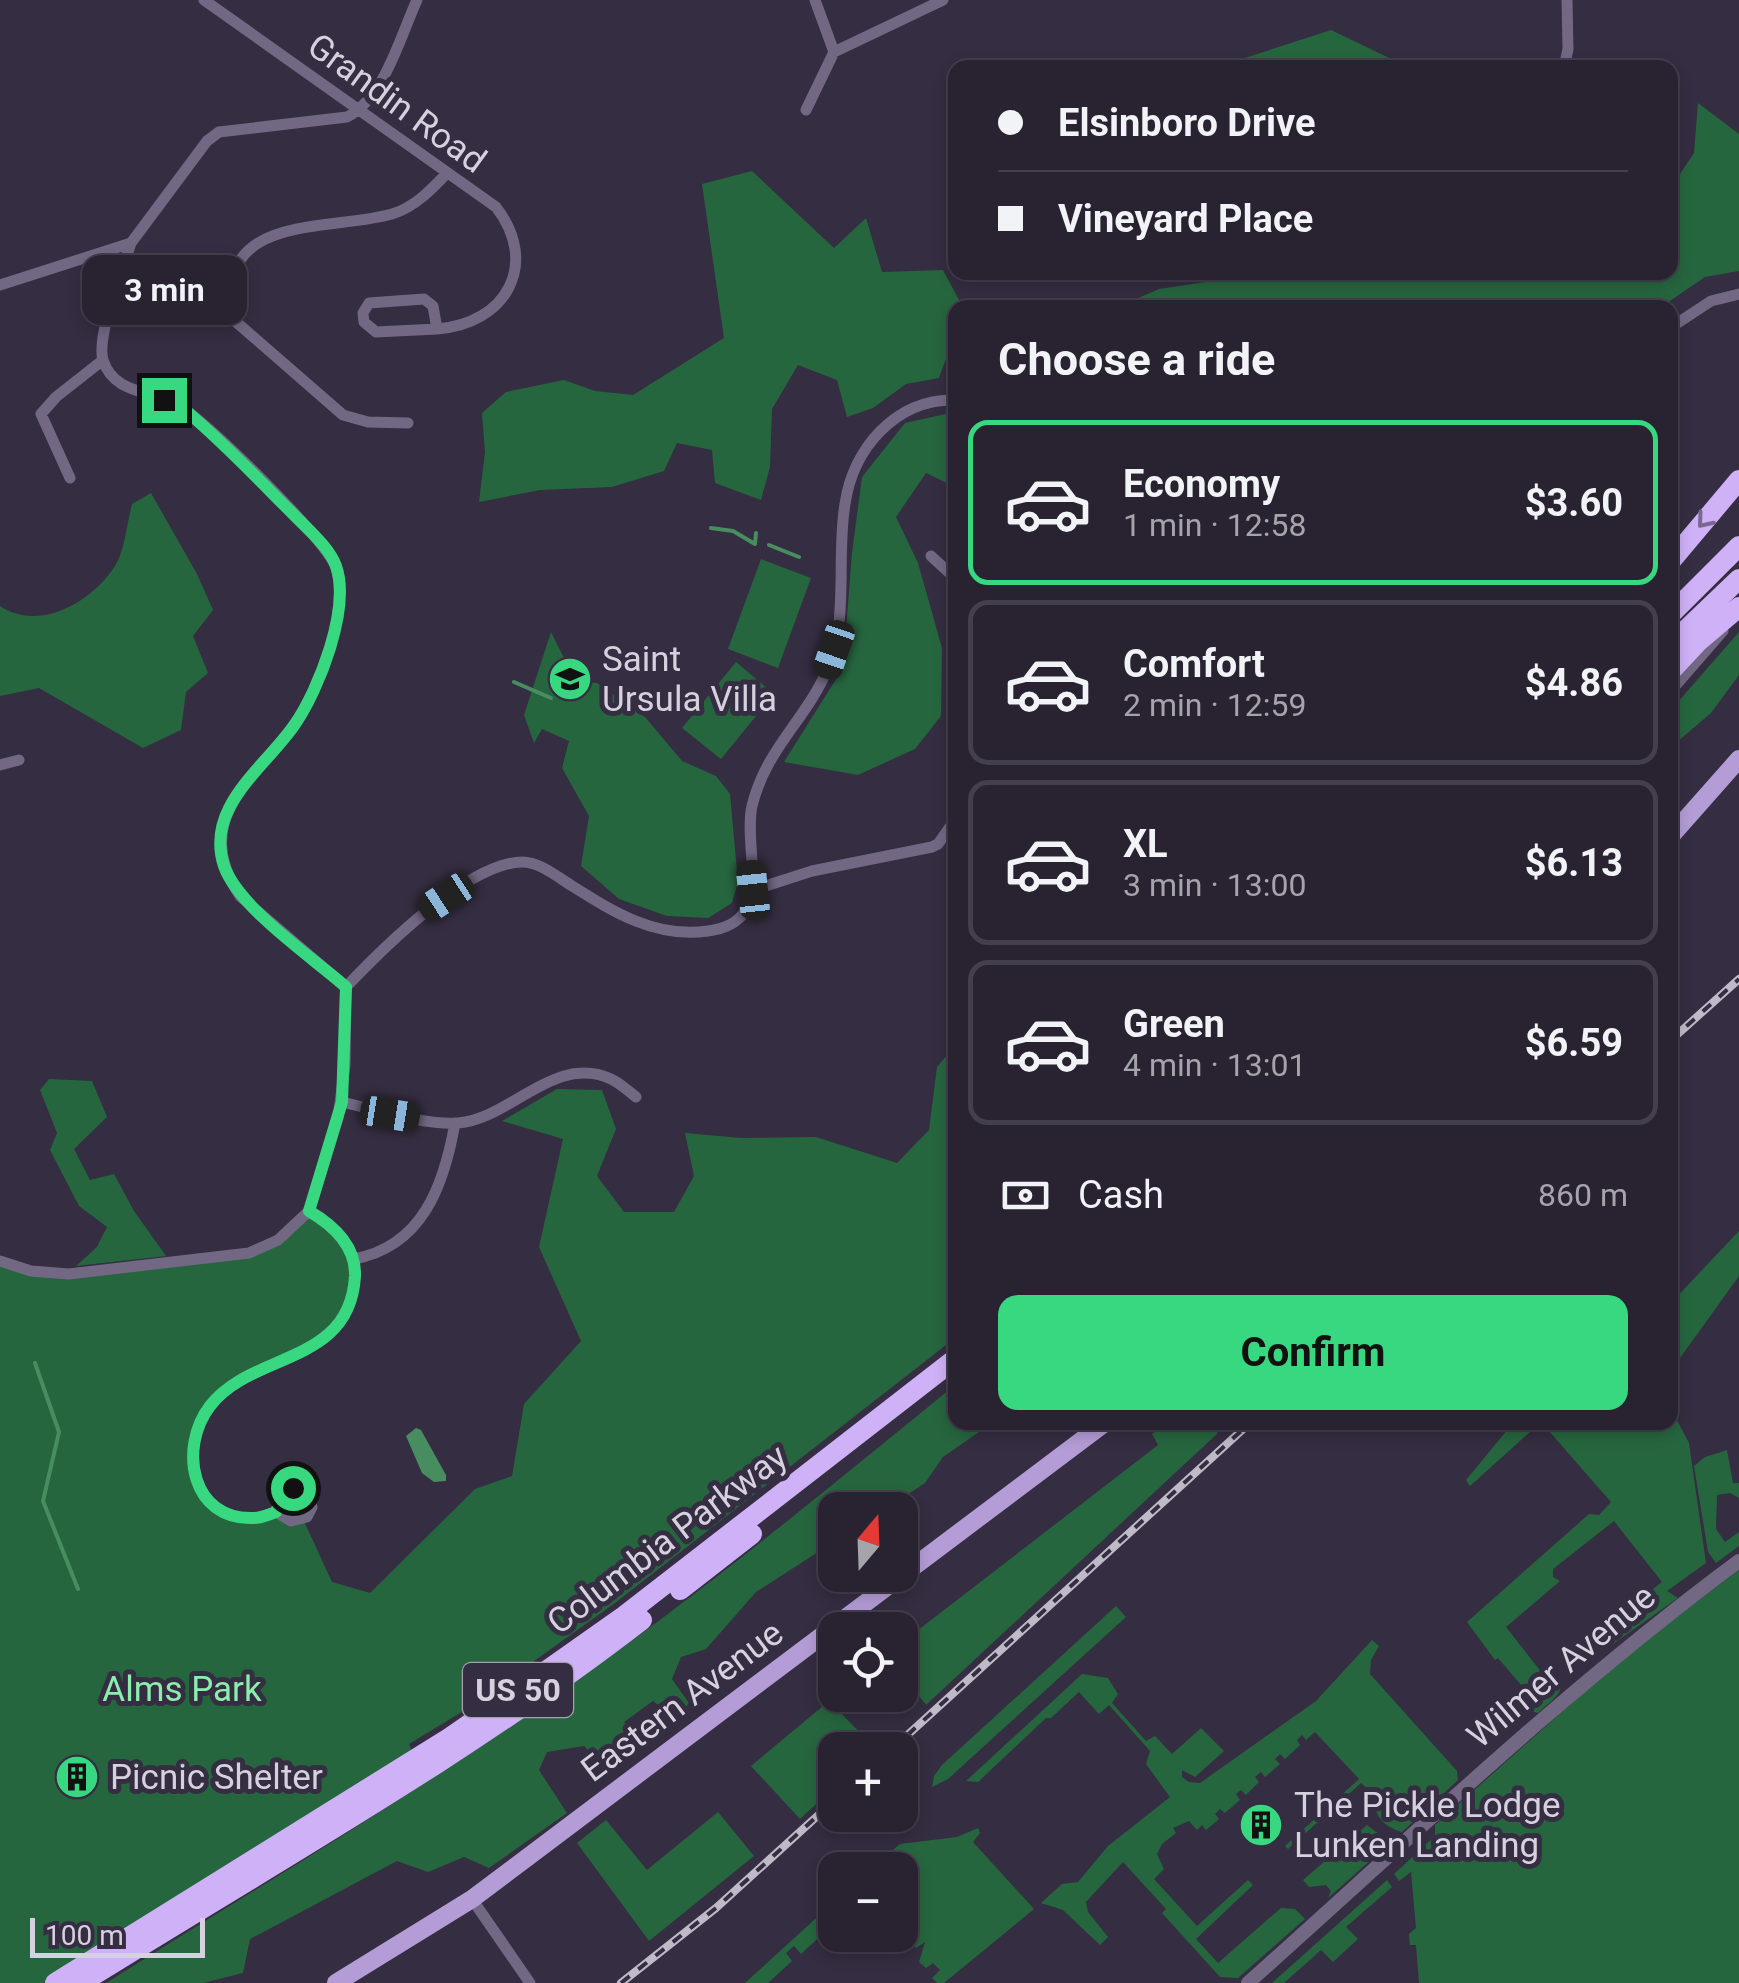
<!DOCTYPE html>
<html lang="en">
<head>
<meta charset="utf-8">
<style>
  :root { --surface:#282231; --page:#302a39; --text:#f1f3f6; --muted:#a5a4ab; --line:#443f4d; --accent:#37d880 }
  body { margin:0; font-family:Roboto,sans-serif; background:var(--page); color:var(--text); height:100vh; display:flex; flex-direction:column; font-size:38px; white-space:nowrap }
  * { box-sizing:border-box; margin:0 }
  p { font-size:32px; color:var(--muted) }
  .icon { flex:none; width:55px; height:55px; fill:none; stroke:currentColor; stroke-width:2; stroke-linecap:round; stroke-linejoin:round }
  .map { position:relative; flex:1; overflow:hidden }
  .sheet { position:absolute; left:948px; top:300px; width:730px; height:1130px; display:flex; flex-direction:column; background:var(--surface); border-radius:20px; box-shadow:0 5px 15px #0003,0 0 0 2px var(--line) }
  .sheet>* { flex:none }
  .hud { position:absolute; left:948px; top:60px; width:730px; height:220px; border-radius:20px; box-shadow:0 5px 15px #0003,0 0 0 2px var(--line); display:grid; align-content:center; height:220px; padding:0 50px; background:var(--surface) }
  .needle { width:65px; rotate:19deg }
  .tools { position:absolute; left:818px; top:1492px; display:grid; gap:20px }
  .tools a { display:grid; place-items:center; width:100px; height:100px; border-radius:20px; background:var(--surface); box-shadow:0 5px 15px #0003,0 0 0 2px var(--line); font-size:50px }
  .scale { position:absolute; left:30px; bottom:25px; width:175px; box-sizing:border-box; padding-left:10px; border:5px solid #d6d1de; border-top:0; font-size:28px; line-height:35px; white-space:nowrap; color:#d6d1de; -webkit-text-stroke:8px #352d41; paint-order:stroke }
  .end { position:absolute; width:45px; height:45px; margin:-22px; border:12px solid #37d880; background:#111; box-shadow:0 0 0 5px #111 }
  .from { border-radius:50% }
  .bubble { position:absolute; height:70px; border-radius:20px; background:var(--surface); box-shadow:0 5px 15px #0003,0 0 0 2px var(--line); font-size:32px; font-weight:700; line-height:70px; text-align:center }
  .car { position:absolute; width:30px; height:60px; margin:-30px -15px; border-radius:12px; box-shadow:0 0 8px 2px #0007; background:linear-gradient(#222 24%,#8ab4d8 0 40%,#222 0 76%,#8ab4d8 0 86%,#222 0) }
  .hud b { display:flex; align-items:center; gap:35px; height:95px; font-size:38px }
  .hud b+b { border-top:2px solid var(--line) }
  .hud i { width:25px; height:25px; background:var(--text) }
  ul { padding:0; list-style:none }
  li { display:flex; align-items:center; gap:30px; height:165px; margin:0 20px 15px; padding:0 30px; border:5px solid var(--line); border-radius:20px }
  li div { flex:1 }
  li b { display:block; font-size:38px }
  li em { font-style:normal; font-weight:700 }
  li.selected { border-color:var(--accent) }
  li>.icon { width:90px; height:90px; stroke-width:1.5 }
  h2 { padding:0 50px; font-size:45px; line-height:120px }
  .pay { display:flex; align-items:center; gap:25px; height:110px; padding:0 50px; font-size:38px }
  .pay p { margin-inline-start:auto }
  .cta { display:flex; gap:20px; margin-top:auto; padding:20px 50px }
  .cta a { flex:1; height:115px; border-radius:20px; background:var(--accent); color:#111; font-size:40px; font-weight:700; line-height:115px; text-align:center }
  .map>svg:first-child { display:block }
  .green { fill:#26663f }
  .water { fill:#478d60 }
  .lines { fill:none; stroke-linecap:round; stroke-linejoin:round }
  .stream { stroke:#478d60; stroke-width:4 }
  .minor { stroke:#736884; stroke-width:11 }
  .tertiary { stroke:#736884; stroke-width:14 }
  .primary { stroke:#b49cd6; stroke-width:18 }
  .motorway { stroke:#ceb1f6; stroke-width:20 }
  .rail-casing { stroke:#c0bac8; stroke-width:8 }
  .rail { stroke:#352d41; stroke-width:4; stroke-dasharray:11; stroke-linecap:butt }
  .oneway { stroke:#7a6892 }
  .route { stroke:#37d880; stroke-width:12 }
  .labels { text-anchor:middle; stroke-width:10; stroke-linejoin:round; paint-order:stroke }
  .shield { fill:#352d41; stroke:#a6a0af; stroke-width:2.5 }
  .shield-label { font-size:32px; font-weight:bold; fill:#d6d1de }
  .street-label { font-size:35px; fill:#d6d1de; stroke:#352d41 }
  .poi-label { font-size:35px; fill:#d6d1de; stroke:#352d41; text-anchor:start }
  .park-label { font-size:35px; fill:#8ceead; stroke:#352d41 }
</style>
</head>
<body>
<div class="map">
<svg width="1739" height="1983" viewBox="0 0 1739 1983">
  <rect width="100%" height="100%" fill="#352d41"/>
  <!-- green -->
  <path class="green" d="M 1331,30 L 1408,67 L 1217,67 Z
    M 1698,103 L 1739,134 L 1739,271 L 1705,277 L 1661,307 L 1118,307 L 1159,289 L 1245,276 L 1250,273 L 1670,272 L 1670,189 L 1694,153 Z
    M 752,171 L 834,248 L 866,218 L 882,272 L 943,270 L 959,300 L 959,307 L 955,308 L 955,334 L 939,378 L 906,384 L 873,408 L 847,417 L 837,380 L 798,365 L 772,409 L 770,467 L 761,500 L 715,483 L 712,450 L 677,443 L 664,471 L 612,487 L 540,490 L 479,502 L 485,452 L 482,413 L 506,392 L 564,380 L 595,391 L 633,395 L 724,338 L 702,184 Z
    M 955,412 L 955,487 L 926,473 L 896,517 L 918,563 L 942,648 L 941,716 L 915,749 L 858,775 L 784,762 L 843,668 L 852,553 L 862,477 L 905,423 Z
    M 151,493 L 197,574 L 213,610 L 193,636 L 208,673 L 186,692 L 181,730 L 143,748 L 39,688 L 0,696 L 0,606 C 39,632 91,603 115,566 C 125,550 127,522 132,504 Z
    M 761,559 L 811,578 L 778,668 L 728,649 Z
    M 551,632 L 576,682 L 597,683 L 645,717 L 682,761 L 716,776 L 730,794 L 738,882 L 732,903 L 708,918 L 667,916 L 619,899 L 581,866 L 589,816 L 562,768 L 569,741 L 542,729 L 534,743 L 524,715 Z
    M 1739,632 L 1739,675 L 1711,713 L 1670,748 L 1670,711 Z
    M 736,662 L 774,694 L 721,759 L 682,728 Z
    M 955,1046 L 955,1338 L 615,1603 L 470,1707 L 409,1744 L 415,1759 L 55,1983 L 0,1983 L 0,1261 L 51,1274 L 264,1248 L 309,1211 L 341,1237 L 355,1276 L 333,1330 L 241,1380 L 207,1410 L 193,1472 L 216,1506 L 254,1518 L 297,1506 L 332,1582 L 370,1593 L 475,1489 L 512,1476 L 524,1404 L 581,1341 L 539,1247 L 563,1139 L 502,1121 L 557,1089 L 602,1090 L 616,1129 L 597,1176 L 624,1212 L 674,1212 L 694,1176 L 685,1133 L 741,1138 L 816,1137 L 897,1163 L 929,1130 L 937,1067 Z
    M 49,1079 L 92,1081 L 107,1117 L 74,1149 L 90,1180 L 114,1174 L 134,1211 L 166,1256 L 76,1266 L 97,1247 L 107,1227 L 79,1206 L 50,1150 L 57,1133 L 40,1090 Z
    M 1739,1231 L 1739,1276 L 1670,1372 L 1670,1304 Z
    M 955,1385 L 955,1422 L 992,1423 L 943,1457 L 925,1483 L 884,1510 L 835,1510 L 835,1541 L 756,1592 L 706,1649 L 681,1657 L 672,1679 L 689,1703 L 677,1720 L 653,1701 L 624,1722 L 645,1747 L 608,1771 L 584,1746 L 547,1752 L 539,1770 L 567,1813 L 489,1868 L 464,1857 L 428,1872 L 397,1861 L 250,1939 L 243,1973 L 203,1983 L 106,1983 C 260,1886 417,1793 566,1688 C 701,1594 827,1489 955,1385 Z
    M 1670,1407 L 1689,1443 L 1706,1563 L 1667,1591 L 1678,1598 L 1606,1649 L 1602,1648 L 1625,1629 L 1621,1614 L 1662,1582 L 1614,1521 L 1553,1569 L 1553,1577 L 1560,1581 L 1506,1627 L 1553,1687 L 1561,1680 C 1564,1694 1548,1703 1538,1713 L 1531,1711 L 1527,1706 L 1533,1699 L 1498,1658 L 1495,1660 L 1467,1622 L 1589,1514 L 1599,1515 L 1611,1502 L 1542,1423 L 1670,1422 Z
    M 1167,1423 L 1208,1423 L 1218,1433 L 926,1705 L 900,1671 L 900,1644 L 1158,1445 L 1152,1434 Z
    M 1513,1423 L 1540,1423 L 1470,1486 L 1466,1480 Z
    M 1727,1450 L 1733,1483 L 1739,1483 L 1739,1498 L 1730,1493 L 1717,1495 L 1716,1529 L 1725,1542 L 1739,1532 L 1739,1546 L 1716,1563 L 1708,1552 L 1694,1466 L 1705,1457 Z
    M 1739,1570 L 1739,1983 L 1419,1983 L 1416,1945 L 1410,1945 L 1409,1934 L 1416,1928 L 1411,1872 L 1399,1881 L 1394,1874 L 1435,1836 L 1435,1825 L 1627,1654 Z
    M 1116,1606 L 1126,1617 L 948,1779 L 932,1787 L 934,1776 L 942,1765 Z
    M 1372,1640 L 1379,1646 L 1371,1660 L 1370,1674 L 1457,1771 L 1458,1780 L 1402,1832 C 1379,1826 1374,1810 1370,1791 L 1361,1783 L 1288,1849 L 1285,1846 L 1359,1779 L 1315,1732 L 1306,1740 L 1302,1735 L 1297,1740 L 1300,1745 L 1285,1759 L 1280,1754 L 1275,1759 L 1280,1764 L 1265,1777 L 1261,1772 L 1255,1777 L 1259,1782 L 1246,1795 L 1241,1790 L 1236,1794 L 1240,1800 L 1225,1813 L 1220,1809 L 1215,1814 L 1219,1819 L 1206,1830 L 1202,1825 L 1197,1830 L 1189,1821 L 1173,1828 L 1176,1833 L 1162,1844 L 1157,1854 L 1164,1869 L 1154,1879 L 1197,1926 L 1248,1880 L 1253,1885 L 1196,1939 L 1218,1963 L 1281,1908 L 1295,1909 L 1305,1919 L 1238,1978 L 1220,1977 L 1162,1913 L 1166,1909 L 1123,1862 L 1086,1902 L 1088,1912 L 1108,1937 L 1100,1945 L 1063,1910 L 1041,1903 L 1062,1884 L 1078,1882 L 1108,1846 L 1170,1797 L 1146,1764 L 1150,1751 L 1109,1705 L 1099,1714 L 1079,1692 L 1051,1718 L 1046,1718 L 978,1782 L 966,1781 L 1082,1674 L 1108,1678 L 1118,1694 L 1112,1703 L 1146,1741 L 1155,1736 L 1172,1754 L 1201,1728 L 1224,1751 L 1195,1777 L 1182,1770 L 1182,1777 L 1189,1782 L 1200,1783 L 1316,1701 Z
    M 829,1701 L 877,1750 L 835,1750 L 835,1787 L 800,1819 L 751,1766 Z
    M 718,1812 L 754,1856 L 649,1941 L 577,1843 L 606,1820 L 647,1870 Z
    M 1367,1825 L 1385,1839 L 1382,1850 L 1328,1898 L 1331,1891 L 1326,1885 L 1309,1887 L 1303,1880 Z
    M 978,1828 L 980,1833 L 973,1842 L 1034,1909 L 944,1983 L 937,1983 L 932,1978 L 940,1970 L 933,1963 L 926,1968 L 919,1962 L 925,1942 L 916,1948 L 904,1934 L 907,1921 L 900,1912 L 900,1870 L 869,1870 L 900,1844 L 957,1837 Z
    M 1387,1880 L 1392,1887 L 1346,1927 L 1358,1939 L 1333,1962 L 1321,1950 L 1284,1983 L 1272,1983 Z
    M 825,1910 L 835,1916 L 835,1923 L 801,1954 L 794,1946 L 786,1953 L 792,1961 L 768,1983 L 745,1983 Z"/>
  <!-- water -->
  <path class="water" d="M 416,1428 L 421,1430 L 446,1475 L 446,1481 L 434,1482 L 422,1473 L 406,1436 Z"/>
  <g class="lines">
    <!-- stream -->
    <path class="stream" d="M 711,528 L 733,531 L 755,544
      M 755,544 L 756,533
      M 769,545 L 799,557
      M 514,682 L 551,698
      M 35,1363 L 59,1432 L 43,1501 L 78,1589"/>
    <!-- minor -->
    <path class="minor" d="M 204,0 L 496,207 C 540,264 506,324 437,329
      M 815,0 L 834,52
      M 1564,68 L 1568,49 L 1567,0
      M 806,110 L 834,52 L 943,0
      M 131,243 C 123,269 96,336 103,360 C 114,395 152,390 178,405 C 206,420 328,541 336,568 C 349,611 319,691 294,726 C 252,783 190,819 240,896 L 346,987
      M 0,285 L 131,243 L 207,141 L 219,132 L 347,117 C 385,97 400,37 417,0
      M 424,299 L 433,306 L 437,329 L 376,332 L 364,322 L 363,313 L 369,303 Z
      M 1670,328 L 1711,301 L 1739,294
      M 408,423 L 368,422 L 343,415 L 235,321 C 209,212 329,232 392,214 C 414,208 433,188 447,173
      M 70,478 L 41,414 L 56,397 L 103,360
      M 931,556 L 955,578
      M 1670,692 L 1723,631
      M 0,765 L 19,760
      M 753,890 L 812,871 L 932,847 L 938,844 L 955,820
      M 342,1102 C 376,1110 423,1125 458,1123 C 511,1119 554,1053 611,1079 C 620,1083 628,1091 636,1097
      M 354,1259 C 423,1246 444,1185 455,1123
      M 0,1261 L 31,1271 L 69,1274 L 249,1253 L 278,1240 L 309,1211 L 338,1118 L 345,1065 L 346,987 C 381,950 469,862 522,862 C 539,862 555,875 569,884 C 612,911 655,939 708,931 C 724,929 737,924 746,910 C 761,887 745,838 752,806 C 766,748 807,719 828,668 C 849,616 836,558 845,504 C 853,448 896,399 955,400
      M 298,1489 L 309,1496 L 312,1507 L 307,1517 L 291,1521 L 276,1512 L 283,1494 Z
      M 276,1512 C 270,1514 261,1518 254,1518 C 192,1522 178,1447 210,1406 C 252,1352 350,1365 355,1276 C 356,1246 333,1226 309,1211
      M 472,1899 L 530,1983"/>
    <!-- tertiary -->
    <path class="tertiary" d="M 1248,1983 C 1409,1839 1566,1689 1739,1561"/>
    <!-- primary -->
    <path class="primary" d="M 1670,837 L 1739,759
      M 336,1983 L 472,1899 L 1106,1422"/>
    <!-- motorway -->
    <path class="motorway" d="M 1670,562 L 1739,480
      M 1670,615 L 1739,546
      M 1670,645 L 1739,579
      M 1670,672 L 1698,642 L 1739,607
      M 680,1590 L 752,1534
      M 55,1983 L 449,1738 L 536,1678 L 624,1616 L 955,1359
      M 81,1983 C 270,1865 466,1756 642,1620"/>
    <!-- rail casing -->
    <g class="rail-casing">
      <path id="rail" d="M 1670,1041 L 1739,979
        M 891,1750 L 1251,1422
        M 621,1983 L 716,1908 L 835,1800"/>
    </g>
    <!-- rail -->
    <use href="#rail" class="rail"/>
  </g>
  <!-- one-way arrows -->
  <defs><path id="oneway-chevron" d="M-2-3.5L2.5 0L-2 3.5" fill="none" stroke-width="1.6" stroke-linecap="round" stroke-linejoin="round" transform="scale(2.5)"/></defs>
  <use class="oneway" href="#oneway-chevron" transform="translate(1704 521) rotate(130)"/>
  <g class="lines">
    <!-- route -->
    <path class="route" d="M 164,400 L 178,404 C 221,440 258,479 298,519 C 311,532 330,549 336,566 C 351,608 319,689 295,724 C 267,766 204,806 224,866 C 239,908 312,957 346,987 L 342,1102 L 309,1211 C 333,1225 356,1245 355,1276 C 350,1366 252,1351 210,1406 C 178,1448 191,1521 254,1518 C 261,1518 270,1514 276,1512 L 283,1494 L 293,1488"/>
  </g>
  <!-- icons -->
  <defs>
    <g id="school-disc" transform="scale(2.25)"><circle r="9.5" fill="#37d880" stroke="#352d41"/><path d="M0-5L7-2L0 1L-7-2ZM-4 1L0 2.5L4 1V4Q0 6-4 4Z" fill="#111"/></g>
    <g id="building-disc" transform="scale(2.25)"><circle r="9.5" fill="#37d880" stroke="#352d41"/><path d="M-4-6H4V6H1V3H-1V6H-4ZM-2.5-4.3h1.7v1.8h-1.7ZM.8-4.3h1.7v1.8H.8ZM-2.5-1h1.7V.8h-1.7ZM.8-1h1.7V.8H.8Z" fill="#111"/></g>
  </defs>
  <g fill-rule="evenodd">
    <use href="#school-disc" x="570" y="679"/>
    <use href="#building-disc" x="77" y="1777"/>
    <use href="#building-disc" x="1261" y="1825"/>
  </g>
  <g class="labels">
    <!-- shield labels -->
    <rect class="shield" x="463" y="1663" width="110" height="54" rx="8"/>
    <g class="shield-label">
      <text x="518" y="1701">US 50</text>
    </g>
    <!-- street labels -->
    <g class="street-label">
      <text transform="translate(397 103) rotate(36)" y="12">Grandin Road</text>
      <text transform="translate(667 1539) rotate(-37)" y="12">Columbia Parkway</text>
      <text transform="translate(1561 1666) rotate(-40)" y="12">Wilmer Avenue</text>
      <text transform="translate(682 1701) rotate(-37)" y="12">Eastern Avenue</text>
    </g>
    <!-- poi labels -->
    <g class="poi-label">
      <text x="602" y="671">Saint<tspan x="602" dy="40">Ursula Villa</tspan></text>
      <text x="110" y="1789">Picnic Shelter</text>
      <text x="1294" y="1817">The Pickle Lodge<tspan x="1294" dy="40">Lunken Landing</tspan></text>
    </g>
    <!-- park labels -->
    <g class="park-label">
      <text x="182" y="1701">Alms Park</text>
    </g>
  </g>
</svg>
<div class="tools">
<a><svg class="needle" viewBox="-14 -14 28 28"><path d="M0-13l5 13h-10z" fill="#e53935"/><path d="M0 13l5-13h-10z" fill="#a5a4ab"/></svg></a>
<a><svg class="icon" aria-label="locate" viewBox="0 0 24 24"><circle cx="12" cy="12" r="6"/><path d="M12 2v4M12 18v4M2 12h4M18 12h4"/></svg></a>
<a>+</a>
<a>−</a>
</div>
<div class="scale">100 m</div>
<i class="end from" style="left:293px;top:1488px"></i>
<i class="end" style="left:164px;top:400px"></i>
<div class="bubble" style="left:82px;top:255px;width:165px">3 min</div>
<i class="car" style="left:834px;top:650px;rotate:199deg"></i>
<i class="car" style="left:753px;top:890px;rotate:354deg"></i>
<i class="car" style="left:446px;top:897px;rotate:237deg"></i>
<i class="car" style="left:390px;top:1114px;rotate:99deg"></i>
<div class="hud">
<b><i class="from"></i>Elsinboro Drive</b>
<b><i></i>Vineyard Place</b>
</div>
<section class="sheet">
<h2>Choose a ride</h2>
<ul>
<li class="selected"><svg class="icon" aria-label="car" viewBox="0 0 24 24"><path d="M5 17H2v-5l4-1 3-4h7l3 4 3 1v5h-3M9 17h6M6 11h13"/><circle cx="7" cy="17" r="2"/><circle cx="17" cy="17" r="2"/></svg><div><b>Economy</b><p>1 min · 12:58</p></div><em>$3.60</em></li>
<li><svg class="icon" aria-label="car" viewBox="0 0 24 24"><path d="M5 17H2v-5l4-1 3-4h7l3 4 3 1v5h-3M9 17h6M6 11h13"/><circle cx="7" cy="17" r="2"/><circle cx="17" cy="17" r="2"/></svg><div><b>Comfort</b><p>2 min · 12:59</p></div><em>$4.86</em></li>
<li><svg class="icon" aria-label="car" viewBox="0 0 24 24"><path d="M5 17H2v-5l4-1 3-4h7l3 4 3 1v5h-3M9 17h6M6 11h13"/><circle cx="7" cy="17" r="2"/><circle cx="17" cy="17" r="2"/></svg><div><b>XL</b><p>3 min · 13:00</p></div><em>$6.13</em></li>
<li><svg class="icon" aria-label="car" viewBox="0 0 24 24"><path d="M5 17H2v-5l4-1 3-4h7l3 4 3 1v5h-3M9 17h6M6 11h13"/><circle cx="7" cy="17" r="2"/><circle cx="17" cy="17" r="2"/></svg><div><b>Green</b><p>4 min · 13:01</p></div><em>$6.59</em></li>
</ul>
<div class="pay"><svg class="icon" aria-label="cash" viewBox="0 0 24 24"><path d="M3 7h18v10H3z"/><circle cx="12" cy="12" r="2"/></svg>Cash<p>860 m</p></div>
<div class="cta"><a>Confirm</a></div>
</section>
</div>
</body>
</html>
